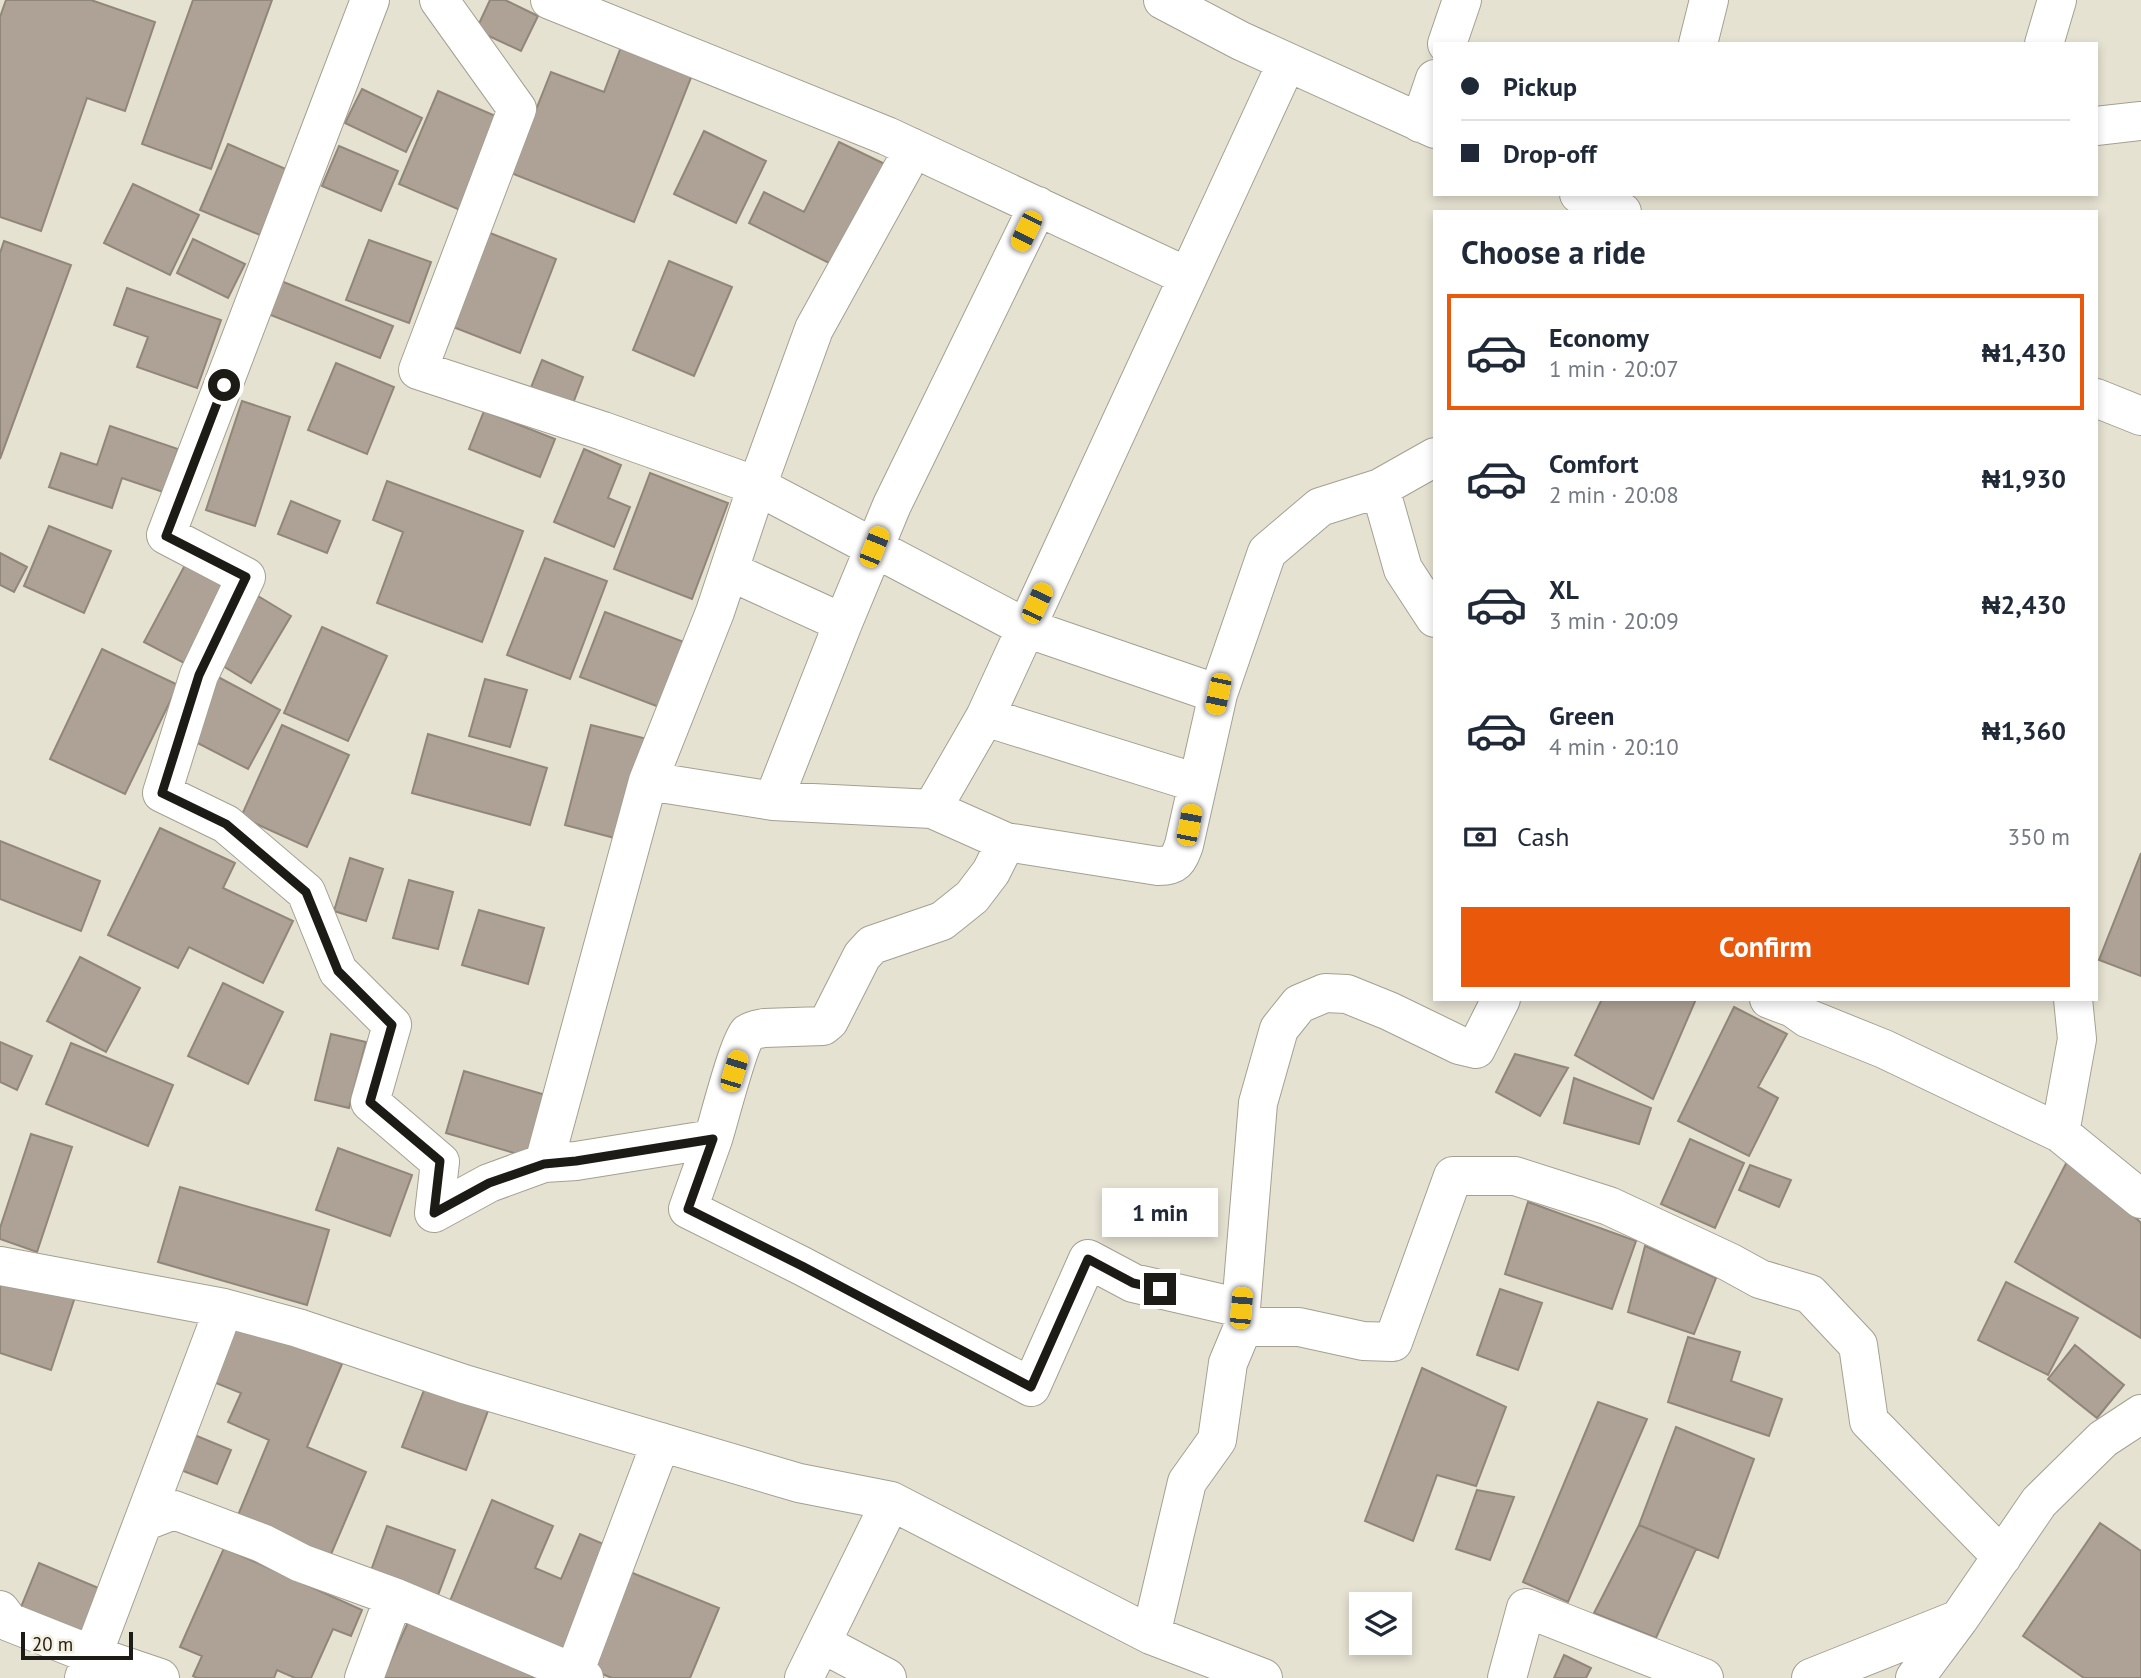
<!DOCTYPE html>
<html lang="en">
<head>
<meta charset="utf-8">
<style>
  :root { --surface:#fff; --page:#f2f2f3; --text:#1f2937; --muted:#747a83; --line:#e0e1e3; --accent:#ea580c }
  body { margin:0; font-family:"PT Sans",sans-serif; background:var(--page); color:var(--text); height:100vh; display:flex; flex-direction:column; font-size:26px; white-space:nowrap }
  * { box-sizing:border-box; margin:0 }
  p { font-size:23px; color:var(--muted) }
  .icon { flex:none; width:38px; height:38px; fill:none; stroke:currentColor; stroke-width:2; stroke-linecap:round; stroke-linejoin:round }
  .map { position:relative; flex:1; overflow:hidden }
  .drawer { position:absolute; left:1433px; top:210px; width:665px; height:791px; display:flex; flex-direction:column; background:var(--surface); border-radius:0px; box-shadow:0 4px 10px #0003 }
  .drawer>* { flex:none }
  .banner { position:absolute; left:1433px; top:42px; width:665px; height:154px; border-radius:0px; box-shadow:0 4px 10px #0003; display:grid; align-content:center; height:154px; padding:0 28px; background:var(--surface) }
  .controls { position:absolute; left:1349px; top:1592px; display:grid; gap:14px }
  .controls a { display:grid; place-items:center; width:63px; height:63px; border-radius:0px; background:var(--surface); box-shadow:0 4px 10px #0003; font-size:35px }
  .scale { position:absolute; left:21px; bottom:18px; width:112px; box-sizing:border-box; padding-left:7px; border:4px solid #1d1b15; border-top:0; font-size:19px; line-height:24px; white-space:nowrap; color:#1d1b15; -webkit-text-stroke:5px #f4efdf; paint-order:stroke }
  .end { position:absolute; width:32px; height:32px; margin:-16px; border:9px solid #1d1b15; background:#fff; box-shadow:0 0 0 4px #fff }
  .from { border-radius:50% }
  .bubble { position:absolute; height:49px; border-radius:0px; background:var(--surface); box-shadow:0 4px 10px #0003; font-size:23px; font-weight:800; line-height:49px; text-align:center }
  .car { position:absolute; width:21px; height:42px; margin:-21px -10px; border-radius:9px; box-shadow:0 0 5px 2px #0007; background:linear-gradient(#f5c518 24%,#345 0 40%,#f5c518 0 76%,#345 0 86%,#f5c518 0) }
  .banner b { display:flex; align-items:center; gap:24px; height:66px; font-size:26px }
  .banner b+b { border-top:2px solid var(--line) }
  .banner i { width:18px; height:18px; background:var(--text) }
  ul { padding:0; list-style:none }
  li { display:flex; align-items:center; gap:21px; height:116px; margin:0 14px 10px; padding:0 14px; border:4px solid transparent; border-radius:0px }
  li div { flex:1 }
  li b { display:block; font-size:26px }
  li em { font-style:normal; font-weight:800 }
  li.selected { border-color:var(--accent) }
  li>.icon { width:63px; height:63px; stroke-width:1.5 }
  h2 { padding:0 28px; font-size:32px; line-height:84px }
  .pay { display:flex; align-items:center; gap:18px; height:77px; padding:0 28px; font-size:26px }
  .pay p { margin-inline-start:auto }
  .action { display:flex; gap:14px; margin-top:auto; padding:14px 28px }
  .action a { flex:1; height:80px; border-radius:0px; background:var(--accent); color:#fff; font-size:28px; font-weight:800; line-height:80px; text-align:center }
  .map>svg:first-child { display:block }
  .building { fill:#aea296; stroke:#91867a; stroke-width:2 }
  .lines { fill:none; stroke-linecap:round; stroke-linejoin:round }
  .minor-casing { stroke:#a4a091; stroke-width:40 }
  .minor { stroke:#fff; stroke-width:38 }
  .route { stroke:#1d1b15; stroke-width:9 }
</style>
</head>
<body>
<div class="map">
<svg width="2141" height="1678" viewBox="0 0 2141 1678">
  <rect width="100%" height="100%" fill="#e6e2d2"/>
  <!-- building -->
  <path class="building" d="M 6,0 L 91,0 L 155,22 L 125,111 L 87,98 L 41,231 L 0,217 L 0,17 Z
    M 193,0 L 272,0 L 211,169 L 142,144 Z
    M 490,0 L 505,0 L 538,16 L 521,51 L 476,30 Z
    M 621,47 L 692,75 L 634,222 L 511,173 L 551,72 L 604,92 Z
    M 362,89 L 422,118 L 406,152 L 345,123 Z
    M 438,91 L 500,118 L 460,210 L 399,184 Z
    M 704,131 L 766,161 L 736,223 L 674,194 Z
    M 839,142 L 889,166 L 839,268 L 749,223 L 764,192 L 804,212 Z
    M 228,144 L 288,170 L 260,235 L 200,210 Z
    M 339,146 L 398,171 L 381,211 L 322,186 Z
    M 133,184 L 199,215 L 170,275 L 104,243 Z
    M 490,233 L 556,259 L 520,353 L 453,327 Z
    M 193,239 L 245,264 L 228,298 L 177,273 Z
    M 369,240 L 431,262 L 409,323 L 346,300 Z
    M 4,241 L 71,265 L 0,459 L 0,253 Z
    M 669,261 L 732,287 L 694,376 L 633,350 Z
    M 281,281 L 393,326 L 380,358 L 268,314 Z
    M 127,288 L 221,320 L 197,388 L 137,367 L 148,337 L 114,325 Z
    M 542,360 L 583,377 L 572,406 L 530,390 Z
    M 336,363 L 394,387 L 367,454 L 308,430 Z
    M 242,401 L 290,417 L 255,526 L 206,510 Z
    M 484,411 L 555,439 L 540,477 L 469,449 Z
    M 110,426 L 178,449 L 163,492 L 122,478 L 112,508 L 49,487 L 61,453 L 97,465 Z
    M 584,449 L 621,465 L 608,498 L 630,507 L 614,547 L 554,522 Z
    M 650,473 L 728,503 L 692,599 L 614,569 Z
    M 387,481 L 523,531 L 482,642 L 377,603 L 403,532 L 373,520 Z
    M 291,501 L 340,521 L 327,553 L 278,534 Z
    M 49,526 L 111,551 L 84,613 L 24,586 Z
    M 0,553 L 27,567 L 14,592 L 0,585 Z
    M 545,558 L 607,581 L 570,679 L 507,655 Z
    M 185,565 L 226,586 L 186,664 L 144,642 Z
    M 258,596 L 291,616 L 251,683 L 218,663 Z
    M 605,612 L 684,642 L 659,707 L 580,677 Z
    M 322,627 L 387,656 L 348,741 L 284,713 Z
    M 102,649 L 178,685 L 125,794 L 50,759 Z
    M 218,677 L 280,710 L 248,769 L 186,737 Z
    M 485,679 L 527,690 L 510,747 L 469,736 Z
    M 282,725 L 349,755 L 307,847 L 241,817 Z
    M 591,725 L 651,740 L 626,841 L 565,825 Z
    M 428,734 L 547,768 L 530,825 L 412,793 Z
    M 160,828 L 235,863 L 223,888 L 293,921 L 263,983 L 189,947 L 178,968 L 108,935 Z
    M 0,841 L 100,881 L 81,931 L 0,899 Z
    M 2141,853 L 2141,976 L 2099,960 Z
    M 350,858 L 383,869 L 366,921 L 334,911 Z
    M 409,880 L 453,892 L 438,949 L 393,938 Z
    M 479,910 L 544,928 L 528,984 L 462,965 Z
    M 80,957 L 140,988 L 106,1052 L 47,1021 Z
    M 223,983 L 283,1012 L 248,1084 L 188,1056 Z
    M 1602,999 L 1696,999 L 1653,1099 L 1575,1055 Z
    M 1734,1007 L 1787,1034 L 1758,1087 L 1778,1098 L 1749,1156 L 1678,1121 Z
    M 331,1034 L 366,1042 L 349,1108 L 315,1100 Z
    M 0,1042 L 32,1056 L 17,1090 L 0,1082 Z
    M 71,1043 L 173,1085 L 148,1146 L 46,1104 Z
    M 1515,1054 L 1568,1068 L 1540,1116 L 1496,1092 Z
    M 464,1071 L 549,1096 L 531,1158 L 446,1133 Z
    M 1574,1078 L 1651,1108 L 1639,1144 L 1564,1123 Z
    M 31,1134 L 72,1147 L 37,1252 L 0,1239 L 0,1228 Z
    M 1690,1139 L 1744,1163 L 1715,1228 L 1661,1204 Z
    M 338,1148 L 412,1175 L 390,1236 L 316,1210 Z
    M 2071,1154 L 2141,1223 L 2141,1338 L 2015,1262 Z
    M 1750,1165 L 1791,1180 L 1779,1207 L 1739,1190 Z
    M 180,1187 L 329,1230 L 307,1305 L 158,1262 Z
    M 1528,1202 L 1636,1241 L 1612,1309 L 1505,1274 Z
    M 1645,1246 L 1716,1278 L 1694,1334 L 1628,1312 Z
    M 0,1275 L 76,1294 L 51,1370 L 0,1353 Z
    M 2006,1282 L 2078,1318 L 2048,1375 L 1978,1340 Z
    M 1500,1289 L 1542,1303 L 1518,1370 L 1477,1355 Z
    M 232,1318 L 342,1364 L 307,1447 L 366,1472 L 329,1559 L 236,1520 L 269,1440 L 228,1422 L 241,1393 L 206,1379 Z
    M 1688,1337 L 1740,1352 L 1731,1381 L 1782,1399 L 1769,1436 L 1668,1402 Z
    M 2075,1345 L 2124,1385 L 2097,1418 L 2048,1379 Z
    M 1422,1368 L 1506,1407 L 1476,1486 L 1437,1475 L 1413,1541 L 1365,1521 Z
    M 426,1385 L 489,1408 L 466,1470 L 402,1447 Z
    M 1598,1402 L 1647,1419 L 1568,1602 L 1523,1582 Z
    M 1676,1427 L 1754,1459 L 1718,1558 L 1639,1525 Z
    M 192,1434 L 231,1450 L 217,1484 L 178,1469 Z
    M 1477,1490 L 1514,1497 L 1490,1560 L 1456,1549 Z
    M 492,1500 L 553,1526 L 535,1568 L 561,1579 L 580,1534 L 608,1546 L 559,1662 L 445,1613 Z
    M 2100,1523 L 2141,1551 L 2141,1678 L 2084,1678 L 2023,1636 Z
    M 1639,1525 L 1696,1549 L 1656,1638 L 1594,1613 Z
    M 387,1526 L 455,1550 L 435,1603 L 368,1579 Z
    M 224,1548 L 362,1610 L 351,1636 L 333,1629 L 311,1678 L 295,1678 L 277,1670 L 274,1678 L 197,1678 L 193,1676 L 202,1656 L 180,1647 Z
    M 39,1563 L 108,1592 L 87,1641 L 19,1612 Z
    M 630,1572 L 719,1608 L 690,1678 L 612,1678 L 590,1669 Z
    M 409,1620 L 537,1678 L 383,1678 Z
    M 1564,1655 L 1591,1668 L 1586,1678 L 1554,1678 Z"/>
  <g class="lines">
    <!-- minor casing -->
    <g class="minor-casing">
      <path id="minor" d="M 370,0 L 166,535 L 246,577 L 199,675 L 162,793 L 226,824 L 306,892 L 338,971 L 392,1025 L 370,1102 L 440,1162 L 434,1213
        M 439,0 L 517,109 L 418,370 L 603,431 L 757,486 L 1026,628 L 1218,694
        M 550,0 L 887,136 L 1186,276
        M 1163,0 L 1241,41 L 1435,129
        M 1447,44 L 1462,0
        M 1698,44 L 1709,0
        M 2044,44 L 2057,0
        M 1420,123 L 1435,79
        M 2096,126 L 2141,121
        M 1579,194 L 1622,212
        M 2096,398 L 2141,416
        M 1380,488 L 1403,569 L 1435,618
        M 729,571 L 843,623
        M 985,717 L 1197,783
        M 648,781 L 773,801 L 932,809
        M 773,801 L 843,623 L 892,505 L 1038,206
        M 1006,842 L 932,809 L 985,717 L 1287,62
        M 1769,999 L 1793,1008 L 1807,1018 L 1884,1049 L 2060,1133 L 2141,1199
        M 2060,1133 L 2077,1039 L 2073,999
        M 713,1139 C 719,1120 738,1044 748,1033 C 752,1030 759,1029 764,1028 L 823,1026 L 829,1021 L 862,956 L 872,945 L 942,921 L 972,897 L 991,872 L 1006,842 L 1158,866 C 1176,866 1178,861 1184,845 L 1218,694 L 1267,552 L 1320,507 L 1380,488 L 1435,457
        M 544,1163 L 648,781 L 715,612 L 757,486 L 814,329 L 904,166 L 911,147
        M 434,1213 L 489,1183 L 544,1163 L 576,1161 L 713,1139 L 688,1209 L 802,1266 L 1031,1387 L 1088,1259 L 1133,1283 L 1241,1308 L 1258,1103 L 1279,1029 L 1299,1004 L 1325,993 L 1347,994 L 1389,1011 L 1459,1045 L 1476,1049 L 1501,999
        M 0,1266 L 224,1308 L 298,1328 L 464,1384 L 799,1483 L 891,1501 L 1151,1635 L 1263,1678
        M 143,1522 L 224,1308
        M 394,1597 L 574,1673
        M 0,1610 L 9,1622 L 92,1655 L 160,1678
        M 1151,1635 L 1187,1482 L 1217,1440 L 1228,1363 L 1243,1327 L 1299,1327 L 1363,1341 L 1393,1342 L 1453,1176 L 1515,1176 L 1609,1206 L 1729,1262 L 1760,1279 L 1810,1294 L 1858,1345 L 1869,1421 L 2002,1557
        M 821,1643 L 887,1678
        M 84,1678 L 143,1522 L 174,1510 L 262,1543 L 301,1563 L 394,1597 L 364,1678
        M 584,1678 L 574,1673 L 661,1442
        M 804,1678 L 891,1501
        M 1507,1678 L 1526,1608 L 1704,1678
        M 1811,1678 L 1959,1619
        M 1915,1678 L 1959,1619 L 2039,1502 L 2103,1439 L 2141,1414"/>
    </g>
    <!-- minor -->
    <use href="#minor" class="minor"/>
  </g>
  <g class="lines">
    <!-- route -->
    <path class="route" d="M 224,385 L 166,536 L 246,577 L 199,675 L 162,793 L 226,824 L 306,892 L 338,971 L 392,1025 L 370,1102 L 440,1161 L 434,1213 L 489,1183 L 544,1164 L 576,1161 L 713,1139 L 688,1209 L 802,1266 L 1031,1387 L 1088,1259 L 1133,1283 L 1160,1289"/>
  </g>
</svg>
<div class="controls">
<a><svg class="icon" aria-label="layers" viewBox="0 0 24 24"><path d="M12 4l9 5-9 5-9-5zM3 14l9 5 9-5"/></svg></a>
</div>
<div class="scale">20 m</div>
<i class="end from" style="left:224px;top:385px"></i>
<i class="end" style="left:1160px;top:1289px"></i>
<div class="bubble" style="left:1102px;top:1188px;width:116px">1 min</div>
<i class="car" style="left:1026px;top:231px;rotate:206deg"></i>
<i class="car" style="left:874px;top:547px;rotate:22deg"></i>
<i class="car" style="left:1037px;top:603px;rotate:25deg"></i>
<i class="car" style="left:1218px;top:694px;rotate:192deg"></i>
<i class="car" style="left:1189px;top:825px;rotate:11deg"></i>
<i class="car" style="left:734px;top:1071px;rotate:17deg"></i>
<i class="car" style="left:1241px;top:1308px;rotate:5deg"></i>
<div class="banner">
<b><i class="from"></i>Pickup</b>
<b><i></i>Drop-off</b>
</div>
<section class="drawer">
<h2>Choose a ride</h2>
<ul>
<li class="selected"><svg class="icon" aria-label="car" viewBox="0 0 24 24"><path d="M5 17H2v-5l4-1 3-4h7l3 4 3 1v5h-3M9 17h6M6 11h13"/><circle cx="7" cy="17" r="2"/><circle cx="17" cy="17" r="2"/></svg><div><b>Economy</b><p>1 min · 20:07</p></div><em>₦1,430</em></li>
<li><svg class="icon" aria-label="car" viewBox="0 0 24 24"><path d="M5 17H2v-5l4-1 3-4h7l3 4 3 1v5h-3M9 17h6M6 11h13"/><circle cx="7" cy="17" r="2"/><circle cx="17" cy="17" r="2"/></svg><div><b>Comfort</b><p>2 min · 20:08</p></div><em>₦1,930</em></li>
<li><svg class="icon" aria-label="car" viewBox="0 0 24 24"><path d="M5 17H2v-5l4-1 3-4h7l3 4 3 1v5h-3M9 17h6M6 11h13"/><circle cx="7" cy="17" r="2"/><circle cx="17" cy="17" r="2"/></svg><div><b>XL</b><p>3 min · 20:09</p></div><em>₦2,430</em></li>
<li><svg class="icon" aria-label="car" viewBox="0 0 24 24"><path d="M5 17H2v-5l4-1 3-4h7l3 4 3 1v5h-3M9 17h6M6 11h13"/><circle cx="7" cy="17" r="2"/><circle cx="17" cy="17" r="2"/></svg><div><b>Green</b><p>4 min · 20:10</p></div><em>₦1,360</em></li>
</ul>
<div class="pay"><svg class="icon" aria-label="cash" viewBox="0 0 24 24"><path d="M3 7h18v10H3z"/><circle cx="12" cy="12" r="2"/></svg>Cash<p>350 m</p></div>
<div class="action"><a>Confirm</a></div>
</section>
</div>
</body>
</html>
